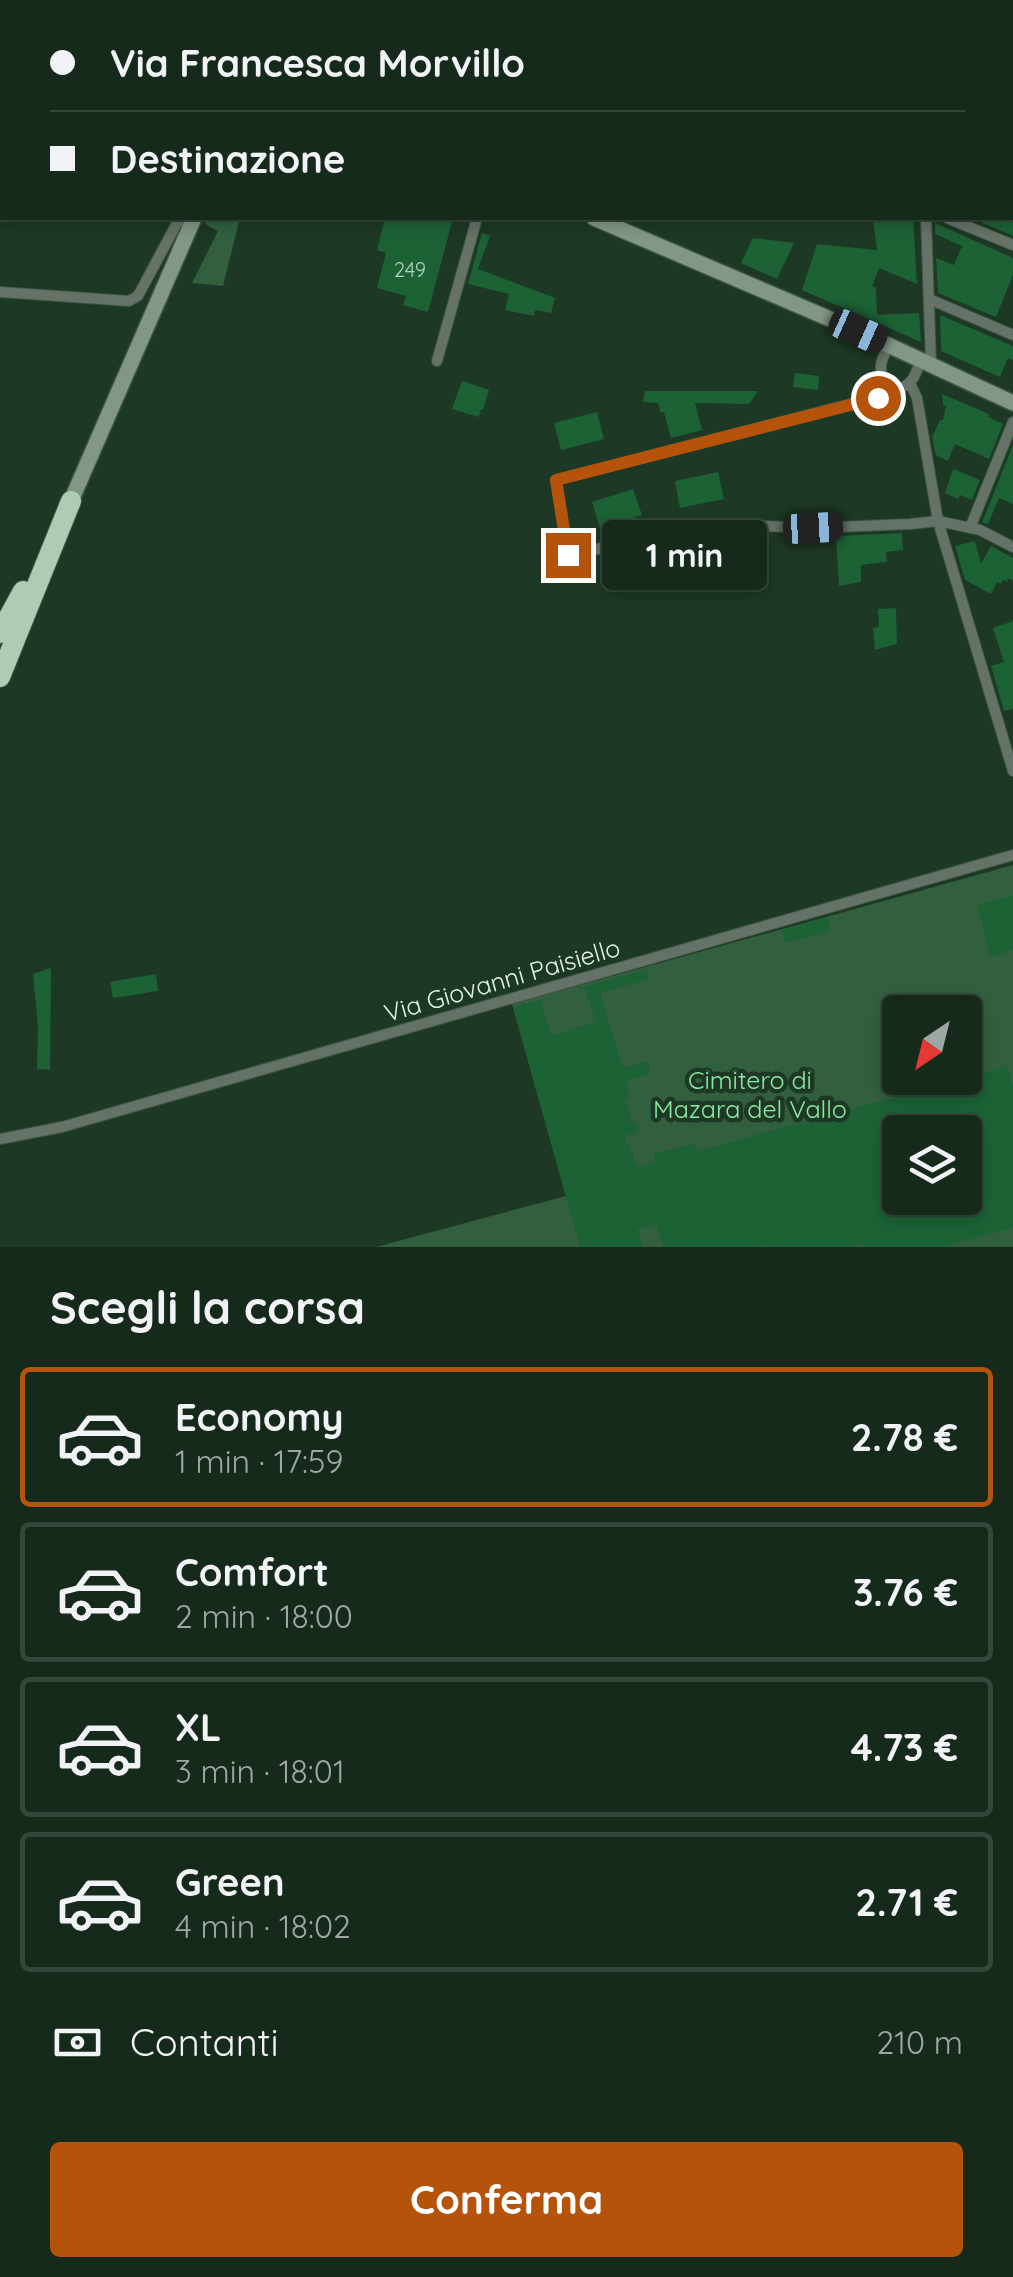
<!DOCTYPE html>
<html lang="it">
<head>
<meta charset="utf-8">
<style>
  :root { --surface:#162a1b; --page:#233628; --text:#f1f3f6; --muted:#9ea7a3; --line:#35463a; --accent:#b45309 }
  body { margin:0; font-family:Quicksand,sans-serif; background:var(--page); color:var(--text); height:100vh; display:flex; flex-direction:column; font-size:38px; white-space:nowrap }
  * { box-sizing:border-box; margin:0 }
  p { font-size:32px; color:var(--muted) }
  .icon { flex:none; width:55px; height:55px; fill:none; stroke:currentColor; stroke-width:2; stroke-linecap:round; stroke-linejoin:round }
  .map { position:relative; height:1247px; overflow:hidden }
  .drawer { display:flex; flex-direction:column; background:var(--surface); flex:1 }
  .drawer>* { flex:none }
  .banner { position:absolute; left:0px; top:0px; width:1015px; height:220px; box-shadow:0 5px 15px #0003,0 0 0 2px var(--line); display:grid; align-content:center; height:220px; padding:0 50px; background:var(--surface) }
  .needle { width:65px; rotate:215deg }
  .buttons { position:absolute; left:882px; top:995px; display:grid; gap:20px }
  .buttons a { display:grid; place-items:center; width:100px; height:100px; border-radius:10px; background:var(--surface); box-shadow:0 5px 15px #0003,0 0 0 2px var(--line); font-size:50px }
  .end { position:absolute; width:45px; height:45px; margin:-22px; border:12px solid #b45309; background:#fff; box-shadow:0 0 0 5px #fff }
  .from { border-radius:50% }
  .bubble { position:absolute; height:70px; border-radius:10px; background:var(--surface); box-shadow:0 5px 15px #0003,0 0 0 2px var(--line); font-size:32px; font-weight:700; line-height:70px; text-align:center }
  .car { position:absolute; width:30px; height:60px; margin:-30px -15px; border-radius:12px; box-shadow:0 0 8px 2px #0007; background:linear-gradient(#222 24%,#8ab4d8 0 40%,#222 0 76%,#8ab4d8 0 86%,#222 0) }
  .banner b { display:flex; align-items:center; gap:35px; height:95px; font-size:38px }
  .banner b+b { border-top:2px solid var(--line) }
  .banner i { width:25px; height:25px; background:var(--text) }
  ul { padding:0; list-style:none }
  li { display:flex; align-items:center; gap:30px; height:140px; margin:0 20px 15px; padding:0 30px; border:5px solid var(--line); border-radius:10px }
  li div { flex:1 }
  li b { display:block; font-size:38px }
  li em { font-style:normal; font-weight:700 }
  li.selected { border-color:var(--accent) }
  li>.icon { width:90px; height:90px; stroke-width:1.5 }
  h2 { padding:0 50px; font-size:45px; line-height:120px }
  .pay { display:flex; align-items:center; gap:25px; height:110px; padding:0 50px; font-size:38px }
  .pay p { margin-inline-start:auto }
  .cta { display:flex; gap:20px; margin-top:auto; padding:20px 50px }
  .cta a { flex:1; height:115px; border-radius:10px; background:var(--accent); color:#fff; font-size:40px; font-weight:700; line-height:115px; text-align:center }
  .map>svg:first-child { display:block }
  .green { fill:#32603f; fill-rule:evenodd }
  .building { fill:#1c6235; fill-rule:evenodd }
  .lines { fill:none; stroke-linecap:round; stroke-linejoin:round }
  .street-casing { stroke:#3d5643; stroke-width:12 }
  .secondary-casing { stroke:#3d5643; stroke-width:18 }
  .highway-casing { stroke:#3d5643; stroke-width:22 }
  .street { stroke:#657268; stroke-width:10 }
  .secondary { stroke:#829786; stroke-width:15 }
  .highway { stroke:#adccb3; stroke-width:20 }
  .route { stroke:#b45309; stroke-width:12 }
  .labels { text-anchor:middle; stroke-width:9; stroke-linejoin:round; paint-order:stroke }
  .number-label { font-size:20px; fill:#b2d0ba }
  .street-label { font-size:25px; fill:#e4f4e7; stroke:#1d3824 }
  .park-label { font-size:25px; fill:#8be8a3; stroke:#1d3824 }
</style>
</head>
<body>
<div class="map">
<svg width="1013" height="1247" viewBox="0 0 1013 1247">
  <rect width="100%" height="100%" fill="#1d3824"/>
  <!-- green -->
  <path class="green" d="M 208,218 L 240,218 L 223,286 L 192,283 L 218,231 L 205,224 Z
    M 1013,865 L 1013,1247 L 376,1247 L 566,1196 L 512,1004 ZM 900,1012 L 965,1012 L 965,1078 L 900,1078 ZM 900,1132 L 965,1132 L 965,1198 L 900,1198 Z"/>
  <!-- building -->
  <path class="building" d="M 385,218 L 453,218 L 428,312 L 403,305 L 406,296 L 377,288 L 386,253 L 377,250 Z
    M 891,218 L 913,218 L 917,284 L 879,268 L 872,286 L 876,288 L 877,315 L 919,313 L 921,342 L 802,290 L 817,244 L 877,250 L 873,219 L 892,219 Z
    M 971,218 L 1013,218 L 1013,236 L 1009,234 Z
    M 935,223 L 1013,258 L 1013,275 L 996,317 L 938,293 L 936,258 L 954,265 L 962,246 L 935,234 Z
    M 482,233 L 490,236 L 478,269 L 555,298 L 551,313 L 535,310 L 534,316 L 505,310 L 509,294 L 468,284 Z
    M 753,238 L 794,243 L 777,279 L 741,263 Z
    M 940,315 L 1013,346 L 1013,360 L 1008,358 L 1000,377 L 941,351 Z
    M 795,373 L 819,376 L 818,390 L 793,387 Z
    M 462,381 L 489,390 L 483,410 L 480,410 L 479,417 L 452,409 Z
    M 645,391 L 758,391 L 749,404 L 695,403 L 702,430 L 671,438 L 664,412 L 661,413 L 658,403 L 643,402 Z
    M 942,394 L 989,414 L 988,417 L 1003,424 L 989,459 L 955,444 L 948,461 L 936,455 L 932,437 L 940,420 L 943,420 L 946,406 L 943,405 Z
    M 597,412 L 604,439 L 561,450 L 554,423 Z
    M 1013,445 L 1013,504 L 999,498 L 988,524 L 982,522 Z
    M 953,469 L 980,480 L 972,500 L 960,495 L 958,499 L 945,493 Z
    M 718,472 L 724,499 L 680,508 L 675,481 Z
    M 633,489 L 642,515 L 600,528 L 592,502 Z
    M 902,533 L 903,550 L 886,552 L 887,562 L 861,565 L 861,582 L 839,586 L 836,536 Z
    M 975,541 L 981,564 L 991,546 L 1013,558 L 1013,581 L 1008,578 L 1007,582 L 1003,579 L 1001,584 L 997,582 L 991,594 L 965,580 L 955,546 Z
    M 896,608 L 897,644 L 875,650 L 873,628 L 879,627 L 878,609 Z
    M 1013,621 L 1013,709 L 1004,711 L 991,666 L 1004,662 L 993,628 Z
    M 1013,895 L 1013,950 L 990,957 L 977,905 Z
    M 827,917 L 831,930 L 785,943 L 782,930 Z
    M 51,968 L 50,1070 L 37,1069 L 38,1027 L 33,974 Z
    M 646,969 L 649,979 L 600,993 L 623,1068 L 647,1061 L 651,1073 L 627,1081 L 629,1085 L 625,1086 L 630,1097 L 625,1100 L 633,1123 L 636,1122 L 639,1132 L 625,1136 L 637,1167 L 656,1162 L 654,1154 L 695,1143 L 698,1151 L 1008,1066 L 1013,1085 L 1013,1228 L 943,1247 L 864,1247 L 863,1244 L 853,1247 L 770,1247 L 770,1244 L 758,1247 L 664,1247 L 656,1224 L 637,1229 L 643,1247 L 580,1247 L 513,1007 L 541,999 L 551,1036 L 596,1021 L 584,987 ZM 900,1132 L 965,1132 L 965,1198 L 900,1198 Z
    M 156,974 L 158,991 L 113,998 L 110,982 Z"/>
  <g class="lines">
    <!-- street casing -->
    <g class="street-casing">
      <path id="street" d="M 902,0 L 902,2
        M 1012,159 L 1013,159
        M 926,218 L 931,364
        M 947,218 L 1013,245
        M 0,292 L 129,301 L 138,296 L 177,223 L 189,218
        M 929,299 L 1013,335
        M 889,345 C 885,353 880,361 881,369 C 881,385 898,395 910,382 C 916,377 918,367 921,359
        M 437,361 L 477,218
        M 910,383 L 917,398 L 938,521 L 1013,771
        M 892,387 L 878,397 L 556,480 L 568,555 L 602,548 L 661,529 L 714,524 L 813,528 L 910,524 L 938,521 L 980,530 L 1013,547
        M 970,528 L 1013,422
        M 0,1139 L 62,1127 L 1013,855"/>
    </g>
    <!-- secondary casing -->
    <g class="secondary-casing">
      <path id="secondary" d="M 39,0 L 53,2
        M 279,2 L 281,0
        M 294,2 L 294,0
        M 594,218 L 858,331 L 1013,403
        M 71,501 L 194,218"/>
    </g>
    <!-- highway casing -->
    <g class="highway-casing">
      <path id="highway" d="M 0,633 L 23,591
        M 0,677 L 71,501"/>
    </g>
    <!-- street -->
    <use href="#street" class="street"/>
    <!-- secondary -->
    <use href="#secondary" class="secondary"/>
    <!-- highway -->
    <use href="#highway" class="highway"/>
  </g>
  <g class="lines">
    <!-- route -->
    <path class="route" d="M 568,555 L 556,480 L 878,398"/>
  </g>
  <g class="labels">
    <!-- number labels -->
    <g class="number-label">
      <text x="410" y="277">249</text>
    </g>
    <!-- street labels -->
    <g class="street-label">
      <text transform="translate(502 980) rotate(-16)" y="9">Via Giovanni Paisiello</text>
    </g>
    <!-- park labels -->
    <g class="park-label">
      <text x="750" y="1089">Cimitero di<tspan x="750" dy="29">Mazara del Vallo</tspan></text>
    </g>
  </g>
</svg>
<div class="buttons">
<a><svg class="needle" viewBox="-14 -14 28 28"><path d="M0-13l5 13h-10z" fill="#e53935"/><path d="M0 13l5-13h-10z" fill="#9ea7a3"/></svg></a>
<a><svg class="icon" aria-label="layers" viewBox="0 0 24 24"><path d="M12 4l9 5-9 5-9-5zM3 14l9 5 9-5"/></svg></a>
</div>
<i class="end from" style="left:878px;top:398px"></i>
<i class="end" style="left:568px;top:555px"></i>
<div class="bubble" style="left:602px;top:520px;width:165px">1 min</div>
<i class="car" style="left:858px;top:331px;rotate:114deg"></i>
<i class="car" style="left:813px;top:528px;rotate:87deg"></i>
<div class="banner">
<b><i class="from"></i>Via Francesca Morvillo</b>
<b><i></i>Destinazione</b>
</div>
</div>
<section class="drawer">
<h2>Scegli la corsa</h2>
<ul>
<li class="selected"><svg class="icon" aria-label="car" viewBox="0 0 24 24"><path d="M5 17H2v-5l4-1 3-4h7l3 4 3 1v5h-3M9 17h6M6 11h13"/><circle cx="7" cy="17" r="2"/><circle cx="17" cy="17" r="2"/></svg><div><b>Economy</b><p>1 min · 17:59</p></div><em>2.78 €</em></li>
<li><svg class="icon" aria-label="car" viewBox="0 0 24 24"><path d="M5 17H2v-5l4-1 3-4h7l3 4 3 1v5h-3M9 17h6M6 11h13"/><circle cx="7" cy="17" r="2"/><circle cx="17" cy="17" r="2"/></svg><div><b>Comfort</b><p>2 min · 18:00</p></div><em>3.76 €</em></li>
<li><svg class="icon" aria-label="car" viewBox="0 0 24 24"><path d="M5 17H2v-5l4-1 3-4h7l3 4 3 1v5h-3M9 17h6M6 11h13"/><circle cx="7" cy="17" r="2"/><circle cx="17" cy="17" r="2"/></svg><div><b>XL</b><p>3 min · 18:01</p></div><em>4.73 €</em></li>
<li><svg class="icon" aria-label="car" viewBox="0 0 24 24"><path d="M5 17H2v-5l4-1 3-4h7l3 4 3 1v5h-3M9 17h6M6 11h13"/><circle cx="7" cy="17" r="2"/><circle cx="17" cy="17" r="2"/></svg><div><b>Green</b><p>4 min · 18:02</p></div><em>2.71 €</em></li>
</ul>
<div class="pay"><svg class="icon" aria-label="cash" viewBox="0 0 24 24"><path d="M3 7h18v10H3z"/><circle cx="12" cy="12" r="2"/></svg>Contanti<p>210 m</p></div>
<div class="cta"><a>Conferma</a></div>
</section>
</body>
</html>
